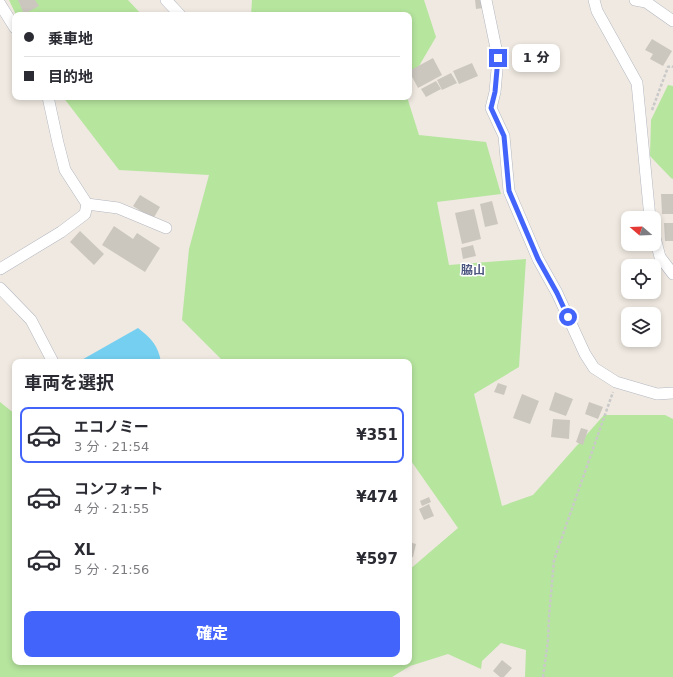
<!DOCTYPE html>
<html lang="ja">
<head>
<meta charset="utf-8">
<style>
  :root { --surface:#fff; --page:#f7f7f7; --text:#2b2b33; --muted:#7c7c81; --line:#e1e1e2; --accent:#4264fb }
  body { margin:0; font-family:"DejaVu Sans","Noto Sans JP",sans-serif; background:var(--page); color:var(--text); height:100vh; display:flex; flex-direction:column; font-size:15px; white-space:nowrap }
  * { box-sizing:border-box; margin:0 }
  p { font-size:13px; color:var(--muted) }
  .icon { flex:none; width:22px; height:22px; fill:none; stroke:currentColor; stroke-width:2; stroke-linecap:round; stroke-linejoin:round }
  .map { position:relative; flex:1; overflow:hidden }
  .panel { position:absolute; left:12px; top:359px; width:400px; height:306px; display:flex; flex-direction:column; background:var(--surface); border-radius:8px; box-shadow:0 2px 6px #0003 }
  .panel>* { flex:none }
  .top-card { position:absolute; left:12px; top:12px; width:400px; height:88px; border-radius:8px; box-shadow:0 2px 6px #0003; display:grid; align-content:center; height:88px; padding:0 12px; background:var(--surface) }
  .needle { width:26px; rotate:289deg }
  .buttons { position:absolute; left:621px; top:211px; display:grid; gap:8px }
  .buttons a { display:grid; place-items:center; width:40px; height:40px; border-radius:8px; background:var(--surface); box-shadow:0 2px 6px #0003; font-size:20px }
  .end { position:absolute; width:18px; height:18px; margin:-9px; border:5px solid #4264fb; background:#fff; box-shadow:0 0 0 2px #fff }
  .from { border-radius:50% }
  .bubble { position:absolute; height:28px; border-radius:8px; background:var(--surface); box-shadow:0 2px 6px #0003; font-size:13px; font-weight:800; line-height:28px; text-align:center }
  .top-card b { display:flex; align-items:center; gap:14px; height:38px; font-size:15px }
  .top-card b+b { border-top:1px solid var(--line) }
  .top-card i { width:10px; height:10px; background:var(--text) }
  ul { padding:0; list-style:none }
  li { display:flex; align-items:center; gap:12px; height:56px; margin:0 8px 6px; padding:0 4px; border:2px solid transparent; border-radius:8px }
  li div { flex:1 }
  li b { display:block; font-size:15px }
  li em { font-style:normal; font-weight:800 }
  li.selected { border-color:var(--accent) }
  li>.icon { width:36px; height:36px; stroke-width:1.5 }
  h2 { padding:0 12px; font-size:18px; line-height:48px }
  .action { display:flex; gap:8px; margin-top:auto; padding:8px 12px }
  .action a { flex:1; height:46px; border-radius:8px; background:var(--accent); color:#fff; font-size:16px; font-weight:800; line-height:46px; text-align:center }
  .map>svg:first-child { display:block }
  .green { fill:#b6e59e }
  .water { fill:#75cff0 }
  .building { fill:#cbc7bf }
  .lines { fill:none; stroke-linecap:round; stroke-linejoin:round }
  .street-casing { stroke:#b4b7c1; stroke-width:12 }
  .path { stroke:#c9c9c9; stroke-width:2.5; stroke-dasharray:3 2; stroke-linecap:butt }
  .street { stroke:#fff; stroke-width:11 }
  .route { stroke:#4264fb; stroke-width:5 }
  .labels { text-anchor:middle; stroke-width:3; stroke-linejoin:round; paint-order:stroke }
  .neighbourhood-label { font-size:12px; font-weight:bold; fill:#4d5680; stroke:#fff }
</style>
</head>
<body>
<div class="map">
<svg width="673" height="677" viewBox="0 0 673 677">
  <rect width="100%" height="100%" fill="#efe9e1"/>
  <!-- green -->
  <path class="green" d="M 9,0 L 128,0 L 142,15 L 16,15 Z
    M 252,0 L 424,0 L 436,37 L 409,83 L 409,15 L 251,15 Z
    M 668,85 L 673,86 L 673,179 L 671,178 L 650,156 L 651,120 Z
    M 63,97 L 407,97 L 419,135 L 486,142 L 501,194 L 437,202 L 449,265 L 526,259 L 519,367 L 474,394 L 502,506 L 533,495 L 604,415 L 665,415 L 673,419 L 673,677 L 525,677 L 526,650 L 501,643 L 482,661 L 481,669 L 448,654 L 410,666 L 392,677 L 0,677 L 0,402 L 15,414 L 15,662 L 289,662 L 297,665 L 301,662 L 409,662 L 409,570 L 458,528 L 409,458 L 409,362 L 224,362 L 182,320 L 189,249 L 209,175 L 119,170 Z"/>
  <!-- water -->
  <path class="water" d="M 138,328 C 151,338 158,345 161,362 L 78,362 Z"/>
  <!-- building -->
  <path class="building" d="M 18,0 L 35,0 L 39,6 L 24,14 Z
    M 475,0 L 481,0 L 483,8 L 476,9 Z
    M 652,39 L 672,51 L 663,66 L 650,59 L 653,54 L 645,50 Z
    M 433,58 L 442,75 L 418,88 L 409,71 Z
    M 472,63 L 478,76 L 459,84 L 453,71 Z
    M 451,73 L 457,83 L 442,90 L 437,80 Z
    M 436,81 L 441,89 L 426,97 L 421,89 Z
    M 661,194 L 673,194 L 673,214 L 662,214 Z
    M 140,195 L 160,207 L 153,219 L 133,206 Z
    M 492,201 L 498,224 L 485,227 L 480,204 Z
    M 474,209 L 481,239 L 462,244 L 455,213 Z
    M 664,223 L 673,223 L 673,241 L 665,241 Z
    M 114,226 L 133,239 L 137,233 L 160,248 L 145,272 L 102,245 Z
    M 80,231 L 104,254 L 94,265 L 70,242 Z
    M 473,245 L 476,256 L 463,259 L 461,248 Z
    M 498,383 L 507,386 L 504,395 L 494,392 Z
    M 555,392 L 573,399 L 566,416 L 549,410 Z
    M 522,394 L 539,401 L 530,424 L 513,418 Z
    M 589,402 L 603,407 L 598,419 L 585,414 Z
    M 553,419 L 570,420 L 569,439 L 551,437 Z
    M 581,428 L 588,430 L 583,445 L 576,442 Z
    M 429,497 L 431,502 L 422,506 L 420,501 Z
    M 429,504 L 434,516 L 424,520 L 419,509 Z
    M 409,542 L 416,544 L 413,557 L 409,557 Z
    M 502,660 L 512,668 L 504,677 L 500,677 L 493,671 Z"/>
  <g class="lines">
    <!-- street casing -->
    <g class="street-casing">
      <path id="street" d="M 166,0 L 180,15
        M 486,0 L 498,58 L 495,92 L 491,108 L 504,136 L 509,191 L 538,259 L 557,293 L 585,354 L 594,368 L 616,382 L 657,394 L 673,393
        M 594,0 L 597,11 L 637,83 L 650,218
        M 635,0 L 646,2 L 673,21
        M 0,4 L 15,28
        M 87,204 L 118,208 L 166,228
        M 654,234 L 660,257 L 673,274
        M 0,269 L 61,232 L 85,214 L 87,204 L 65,170 L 58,143 L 48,97
        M 0,288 L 31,320 L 53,362"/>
    </g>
    <!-- path -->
    <path class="path" d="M 652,110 L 668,67 L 671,66 L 673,67
      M 543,677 L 548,640 L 549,616 L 554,560 L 613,392"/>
    <!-- street -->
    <use href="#street" class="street"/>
  </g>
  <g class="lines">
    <!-- route -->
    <path class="route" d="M 498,58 L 495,92 L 491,108 L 504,136 L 509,191 L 538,259 L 557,293 L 568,317"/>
  </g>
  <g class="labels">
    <!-- neighbourhood labels -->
    <g class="neighbourhood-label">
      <text x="473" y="274">脇山</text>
    </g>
  </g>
</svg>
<div class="buttons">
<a><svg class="needle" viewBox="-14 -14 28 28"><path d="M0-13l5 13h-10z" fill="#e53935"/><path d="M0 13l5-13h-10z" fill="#7c7c81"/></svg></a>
<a><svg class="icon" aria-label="locate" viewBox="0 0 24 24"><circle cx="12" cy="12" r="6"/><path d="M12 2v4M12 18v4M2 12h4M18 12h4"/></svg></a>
<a><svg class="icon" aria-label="layers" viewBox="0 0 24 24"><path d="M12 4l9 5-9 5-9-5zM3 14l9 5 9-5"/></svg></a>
</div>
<i class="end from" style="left:568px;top:317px"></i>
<i class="end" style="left:498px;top:58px"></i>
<div class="bubble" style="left:512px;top:44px;width:48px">1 分</div>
<div class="top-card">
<b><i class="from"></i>乗車地</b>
<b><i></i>目的地</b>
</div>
<section class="panel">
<h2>車両を選択</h2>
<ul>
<li class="selected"><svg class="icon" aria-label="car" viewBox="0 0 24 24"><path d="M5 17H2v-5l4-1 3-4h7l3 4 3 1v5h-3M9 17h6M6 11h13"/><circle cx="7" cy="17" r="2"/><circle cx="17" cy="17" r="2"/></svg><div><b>エコノミー</b><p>3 分 · 21:54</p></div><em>¥351</em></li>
<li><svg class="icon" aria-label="car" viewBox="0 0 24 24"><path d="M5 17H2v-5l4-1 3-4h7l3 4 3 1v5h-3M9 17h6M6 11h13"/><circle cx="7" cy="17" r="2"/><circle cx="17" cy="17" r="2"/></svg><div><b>コンフォート</b><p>4 分 · 21:55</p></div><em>¥474</em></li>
<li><svg class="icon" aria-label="car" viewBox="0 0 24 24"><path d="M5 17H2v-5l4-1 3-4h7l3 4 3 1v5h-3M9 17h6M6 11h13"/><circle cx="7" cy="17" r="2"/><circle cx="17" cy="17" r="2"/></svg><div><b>XL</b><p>5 分 · 21:56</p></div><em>¥597</em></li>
</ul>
<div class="action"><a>確定</a></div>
</section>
</div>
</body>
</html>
